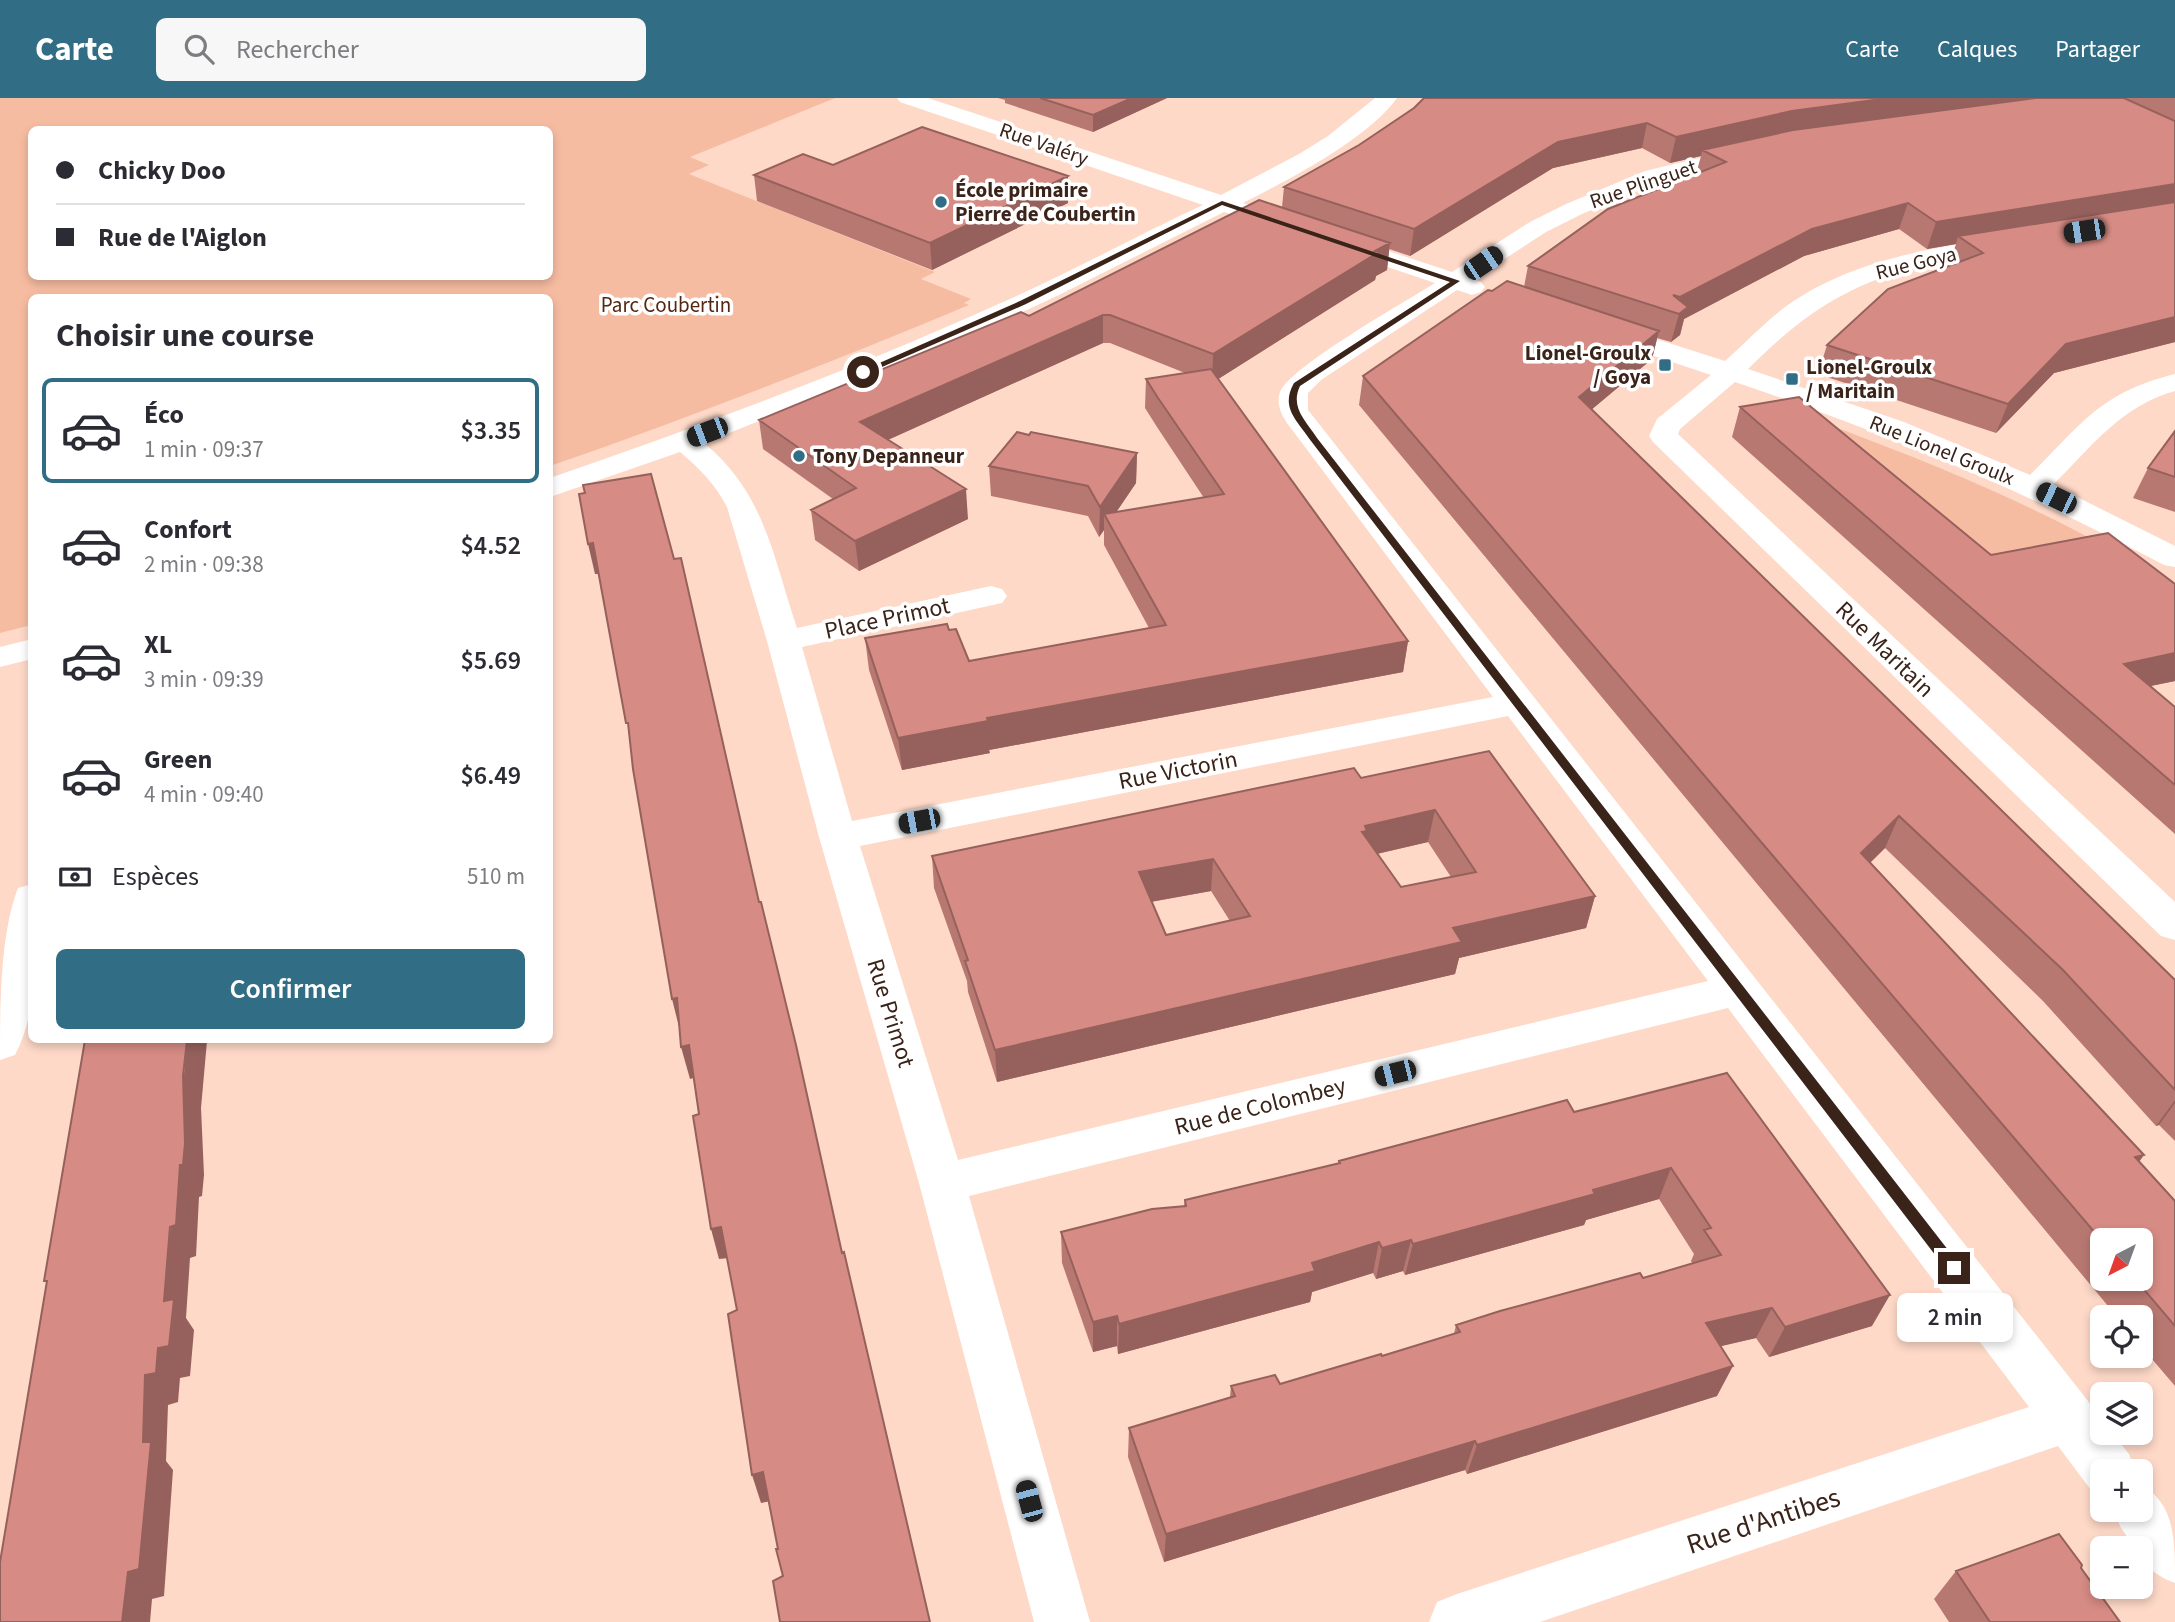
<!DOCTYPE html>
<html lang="fr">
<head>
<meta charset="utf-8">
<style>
  :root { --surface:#fff; --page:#f7f7f7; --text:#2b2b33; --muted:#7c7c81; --line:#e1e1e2; --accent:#316d84 }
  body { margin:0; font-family:"Source Sans 3",sans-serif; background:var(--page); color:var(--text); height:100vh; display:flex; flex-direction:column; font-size:26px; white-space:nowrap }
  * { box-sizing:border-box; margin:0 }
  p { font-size:23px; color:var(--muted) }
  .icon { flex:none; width:38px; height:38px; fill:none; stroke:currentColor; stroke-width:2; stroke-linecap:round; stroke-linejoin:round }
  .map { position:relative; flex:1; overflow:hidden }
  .side { position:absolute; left:28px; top:196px; width:525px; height:749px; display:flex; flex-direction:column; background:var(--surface); border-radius:10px; box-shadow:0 4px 10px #0003 }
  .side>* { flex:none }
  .top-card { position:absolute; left:28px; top:28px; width:525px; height:154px; border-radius:10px; box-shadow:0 4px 10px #0003; display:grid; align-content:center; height:154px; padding:0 28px; background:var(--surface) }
  .needle { width:46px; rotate:221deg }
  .fabs { position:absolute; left:2090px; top:1130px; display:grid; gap:14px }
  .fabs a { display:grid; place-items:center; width:63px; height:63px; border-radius:10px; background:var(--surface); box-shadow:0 4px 10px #0003; font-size:35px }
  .end { position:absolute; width:32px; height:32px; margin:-16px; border:9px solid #3a2319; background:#fff; box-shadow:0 0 0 4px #fff }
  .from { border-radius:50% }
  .bubble { position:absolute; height:49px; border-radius:10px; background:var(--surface); box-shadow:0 4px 10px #0003; font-size:23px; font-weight:600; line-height:49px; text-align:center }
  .car { position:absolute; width:21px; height:42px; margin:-21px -10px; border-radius:9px; box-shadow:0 0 5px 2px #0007; background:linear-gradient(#222 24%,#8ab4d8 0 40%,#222 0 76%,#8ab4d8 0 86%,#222 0) }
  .top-card b { display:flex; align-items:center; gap:24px; height:66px; font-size:26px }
  .top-card b+b { border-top:2px solid var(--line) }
  .top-card i { width:18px; height:18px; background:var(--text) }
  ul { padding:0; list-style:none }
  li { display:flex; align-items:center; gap:21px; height:105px; margin:0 14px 10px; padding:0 14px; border:4px solid transparent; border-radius:10px }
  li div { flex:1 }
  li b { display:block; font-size:26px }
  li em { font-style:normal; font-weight:600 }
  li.active { border-color:var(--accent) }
  li>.icon { width:63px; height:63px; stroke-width:1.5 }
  h2 { padding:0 28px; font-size:32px; line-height:84px }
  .pay { display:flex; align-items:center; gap:18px; height:77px; padding:0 28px; font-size:26px }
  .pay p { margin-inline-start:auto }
  .primary-button { display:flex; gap:14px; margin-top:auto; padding:14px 28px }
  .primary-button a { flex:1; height:80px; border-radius:10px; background:var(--accent); color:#fff; font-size:28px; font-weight:600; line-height:80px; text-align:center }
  header { display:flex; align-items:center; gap:42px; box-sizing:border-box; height:98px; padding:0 35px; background:var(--accent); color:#fff }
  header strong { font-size:33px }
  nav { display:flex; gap:38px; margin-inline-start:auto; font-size:24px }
  .search { width:490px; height:63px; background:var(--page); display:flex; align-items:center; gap:18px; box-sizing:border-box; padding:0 24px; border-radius:10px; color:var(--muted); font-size:26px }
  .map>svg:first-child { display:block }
  .green { fill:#f6bca1; fill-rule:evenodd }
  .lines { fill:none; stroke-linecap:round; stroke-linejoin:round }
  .minor { fill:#fff; fill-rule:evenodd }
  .wall { fill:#b87872; fill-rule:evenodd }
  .shaded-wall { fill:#96615c }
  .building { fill:#d68b84; stroke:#96615c; stroke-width:2; fill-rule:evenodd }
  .route { fill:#3a2319 }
  .poi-dot { fill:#316d84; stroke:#fff; stroke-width:2.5 }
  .labels { text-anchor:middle; stroke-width:7; stroke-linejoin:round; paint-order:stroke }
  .far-street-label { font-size:21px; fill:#3a2319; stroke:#fff }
  .far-poi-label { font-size:21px; font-weight:bold; fill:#3a2319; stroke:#fff; text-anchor:start }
  .far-park-label { font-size:21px; fill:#532711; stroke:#fff }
  .street-label { font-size:24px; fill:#3a2319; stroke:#fff }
  .near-street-label { font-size:28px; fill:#3a2319; stroke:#fff }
</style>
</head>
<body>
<header>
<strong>Carte</strong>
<div class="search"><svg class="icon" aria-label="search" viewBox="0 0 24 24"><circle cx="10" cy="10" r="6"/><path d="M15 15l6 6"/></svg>Rechercher</div>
<nav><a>Carte</a><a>Calques</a><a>Partager</a></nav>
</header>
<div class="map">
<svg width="2175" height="1524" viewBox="0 0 2175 1524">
  <rect width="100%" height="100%" fill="#fed9c8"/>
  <!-- green -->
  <path class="green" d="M 0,0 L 835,0 L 690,59 L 709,67 L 689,76 L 935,174 L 921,181 L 971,201 L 964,205 L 969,207 C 830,265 691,319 550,368 L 550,200 L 32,200 L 31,527 L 0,535 ZM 32,32 L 550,32 L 550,178 L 32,178 Z
    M 1782,310 C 1895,350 2004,393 2109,450 L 1995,475 Z"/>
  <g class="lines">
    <!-- minor -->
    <path class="minor" d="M 897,0 L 928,0 L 1221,97 L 1299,56 L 1328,38 L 1375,0 L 1397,0 C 1368,41 1288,82 1243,105 L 1452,174 L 1530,124 L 1566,106 L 1645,73 L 1750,48 L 1758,50 L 1761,55 L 1758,60 L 1661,83 L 1582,116 L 1546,134 L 1474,181 L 1481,184 L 1485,189 L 1481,194 L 1472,197 L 1457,192 L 1321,282 L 1308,295 L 1308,312 L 2088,1303 L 2102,1322 L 2102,1335 L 2112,1335 L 2129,1356 L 2136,1374 L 2102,1374 L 2102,1396 L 2091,1392 L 2058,1348 L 1540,1524 L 1429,1524 L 1437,1504 L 1457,1496 L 2029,1309 L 1728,910 L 969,1098 L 1090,1524 L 1034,1524 L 919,1085 L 819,739 L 767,543 L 727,409 C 715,386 700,371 680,354 L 550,399 L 550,380 C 703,327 855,271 1003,204 C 1071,174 1136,138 1203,107 L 900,4 ZM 1224,114 L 1435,185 C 1405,204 1291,268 1280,294 C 1276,305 1281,316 1287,325 L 1493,599 L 852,723 L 802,549 L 1002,505 L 1007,498 L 1002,491 L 991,488 L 797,530 C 773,459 765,395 704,345 L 966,240 L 1059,197 ZM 1508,618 L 1708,883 L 958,1062 L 860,748 Z
      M 2005,139 L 2014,141 L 2017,146 L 2014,151 C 1986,158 1956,161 1928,167 C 1851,183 1803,216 1748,271 L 1904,324 L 2030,377 C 2082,326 2099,295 2175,276 L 2175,293 C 2121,308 2091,349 2053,387 L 2175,448 L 2175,469 L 2164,467 C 2025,393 1883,334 1735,284 L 1680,331 L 1678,336 L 2175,804 L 2175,842 L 2161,838 L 1653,344 L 1649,338 L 1657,321 L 1711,277 L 1597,239 L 1593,233 L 1597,227 L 1606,225 L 1725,263 C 1745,245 1764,225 1785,209 C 1849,163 1929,150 2005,139 Z
      M 32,541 L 32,561 L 0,569 L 0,549 Z
      M 32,786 C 32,840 42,907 15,957 L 0,962 C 0,910 0,836 18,790 Z
      M 2140,1386 C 2175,1405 2175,1441 2175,1485 C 2159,1479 2142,1469 2140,1451 L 2136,1451 L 2121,1430 L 2113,1412 L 2140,1412 Z"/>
  </g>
  <!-- wall -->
  <path class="wall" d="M 998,0 L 1167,0 L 1093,34 L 1005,5 L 1005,2 Z
    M 1424,0 L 2175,0 L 2175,244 L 2054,275 L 1996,335 L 1818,276 L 1827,247 L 1951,167 L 1949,166 L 1956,146 L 1927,151 L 1899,131 L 1804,158 L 1684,221 L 1680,237 L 1671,244 L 1657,240 L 1652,261 L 1592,311 L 2175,882 L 2175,1043 L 2159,1027 L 2156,1028 L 2043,903 L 1885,750 L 1870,765 L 2175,1103 L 2175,1288 L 2140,1247 L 2140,1220 L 2118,1220 L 1359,307 L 1363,278 L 1492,193 L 1524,189 L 1528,168 L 1696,76 L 1701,58 L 1670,65 L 1642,50 L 1553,70 L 1410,158 L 1389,151 L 1387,172 L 1376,178 L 1375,182 L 1218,281 L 1408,543 L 1403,574 L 989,652 L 990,655 L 902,672 L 869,572 L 865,540 L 949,532 L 969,563 L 1149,530 L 1104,447 L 1104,432 L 1099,439 L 1088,418 L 991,398 L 989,368 L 1137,355 L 1136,385 L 1116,414 L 1204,400 L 1157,329 L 1145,310 L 1146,281 L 1185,275 L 1110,245 L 1103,245 L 888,342 L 968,421 L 859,473 L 815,442 L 811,412 L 833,401 L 763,351 L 759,322 L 1029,218 L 1282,109 L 1284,89 L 1359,47 L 1414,10 ZM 2102,1143 L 2140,1181 L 2102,1181 Z
    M 754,77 L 1068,105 L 932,172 L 757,103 Z
    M 1740,309 L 1991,457 L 2175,486 L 2175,583 L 2150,588 L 2175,609 L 2175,736 L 1732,339 Z
    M 2175,333 L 2175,414 L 2133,400 L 2148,370 Z
    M 1489,653 L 1595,798 L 1586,830 L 1459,860 L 1455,876 L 997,984 L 968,894 L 967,883 L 934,790 L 932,758 L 1361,680 ZM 1428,744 L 1451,779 L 1401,789 L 1377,756 ZM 1211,793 L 1230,823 L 1166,837 L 1151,804 Z
    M 1727,975 L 1872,1228 L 1769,1259 L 1756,1240 L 1720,1248 L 1717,1298 L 1467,1376 L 1465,1372 L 1164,1464 L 1128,1359 L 1129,1330 L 1230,1299 L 1231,1288 L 1280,1286 L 1382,1258 L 1454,1236 L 1456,1227 L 1643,1180 L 1692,1165 L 1691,1163 L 1694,1156 L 1659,1101 L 1586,1122 L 1584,1127 L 1405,1177 L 1403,1173 L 1376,1181 L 1373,1175 L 1312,1194 L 1310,1204 L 1118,1256 L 1117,1248 L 1093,1254 L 1062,1165 L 1061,1134 L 1184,1108 L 1185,1102 L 1338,1065 L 1339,1063 L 1574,1014 Z
    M 2081,1470 L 2120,1524 L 1949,1524 L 1934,1501 L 1956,1473 Z"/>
  <!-- shaded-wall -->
  <path class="shaded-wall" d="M 1132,0 L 1167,0 L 1093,34 L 1093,17 Z
    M 1889,0 L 2058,0 L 1702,52 L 1701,58 L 1670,65 L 1676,39 L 1792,13 Z
    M 1647,25 L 1642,50 L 1553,70 L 1410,158 L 1414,131 L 1558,44 Z
    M 1068,78 L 1068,105 L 932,172 L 930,145 Z
    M 2175,86 L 2175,110 L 1958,138 L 1956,146 L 1927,151 L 1936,124 Z
    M 1908,105 L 1899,131 L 1804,158 L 1684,221 L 1680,237 L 1671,244 L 1679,216 L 1676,215 L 1680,199 L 1812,131 Z
    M 1390,145 L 1387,172 L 1376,178 L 1375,182 L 1212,285 L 1213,256 Z
    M 1103,217 L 1103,245 L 863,353 L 860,324 Z
    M 2175,219 L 2175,244 L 2054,275 L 1996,335 L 2008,306 L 2066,246 Z
    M 1659,233 L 1652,261 L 1572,328 L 1579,299 Z
    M 1137,355 L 1136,385 L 1109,425 L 1104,416 L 1104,432 L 1099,439 L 1100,409 Z
    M 966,391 L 968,421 L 859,473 L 855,443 Z
    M 593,445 L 600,476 L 595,476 L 588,446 Z
    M 1408,543 L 1403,574 L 989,652 L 990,655 L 902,672 L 898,640 L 987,620 Z
    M 2175,555 L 2175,583 L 2107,597 L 2124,566 Z
    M 1435,712 L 1428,744 L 1363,759 L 1362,734 L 1365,728 Z
    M 1899,718 L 1885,750 L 1847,787 L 1861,755 Z
    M 1213,761 L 1211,793 L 1138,806 L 1139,774 Z
    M 1595,798 L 1586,830 L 1459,860 L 1455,876 L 997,984 L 995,952 L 1453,830 Z
    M 677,900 L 680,933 L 672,901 Z
    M 187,942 L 215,942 L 207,943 L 201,1010 L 204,1077 L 202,1098 L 199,1099 L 196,1158 L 190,1160 L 186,1220 L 194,1232 L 190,1278 L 180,1280 L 178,1304 L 168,1307 L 166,1363 L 173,1372 L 164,1498 L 152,1501 L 150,1524 L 122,1524 L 143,1344 L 145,1277 L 164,1203 Z
    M 689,947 L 697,979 L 690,981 L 681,949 Z
    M 2175,1002 L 2175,1005 L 2159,1027 L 2156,1028 Z
    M 2144,1057 L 2122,1088 L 2135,1059 Z
    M 1671,1070 L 1659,1101 L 1586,1122 L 1584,1127 L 1405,1177 L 1413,1146 Z
    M 721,1129 L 729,1160 L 719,1161 L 711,1131 Z
    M 1411,1142 L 1403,1173 L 1376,1181 L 1382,1150 Z
    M 1379,1144 L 1373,1175 L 1312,1194 L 1310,1204 L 1118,1256 L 1119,1226 Z
    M 1890,1197 L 1872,1228 L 1769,1259 L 1785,1229 Z
    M 1772,1210 L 1756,1240 L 1692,1255 L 1706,1225 Z
    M 1117,1218 L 1117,1248 L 1093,1254 L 1093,1224 Z
    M 1733,1268 L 1717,1298 L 1467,1376 L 1477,1347 Z
    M 1475,1343 L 1465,1372 L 1164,1464 L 1166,1436 Z
    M 763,1374 L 771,1403 L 761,1405 L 752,1377 Z"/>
  <!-- building -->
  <path class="building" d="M 1040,0 L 1132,0 L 1093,17 Z
    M 1424,0 L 1889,0 L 1792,13 L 1676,39 L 1647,25 L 1558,44 L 1414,131 L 1284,89 L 1359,47 L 1414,10 Z
    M 2036,0 L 2124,0 L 2175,23 L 2175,86 L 1936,124 L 1908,105 L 1812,131 L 1680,199 L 1673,197 L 1688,209 L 1679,216 L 1528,168 L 1608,111 L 1726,64 L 1702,52 L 1793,32 Z
    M 922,29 L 1068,78 L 930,145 L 754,77 L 803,56 L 833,67 Z
    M 1259,102 L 1390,145 L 1375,153 L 1379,154 L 1213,256 L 1110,217 L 1103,217 L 860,324 L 966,391 L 855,443 L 811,412 L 856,390 L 759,322 L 1021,214 L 1029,218 Z
    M 2175,104 L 2175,219 L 2066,246 L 2008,306 L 1827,247 L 1888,191 L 1983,155 L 1958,138 Z
    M 1507,183 L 1659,233 L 1579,299 L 2175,882 L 2175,992 L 2062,871 L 1899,718 L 1861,755 L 2144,1057 L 2135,1059 L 2175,1103 L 2175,1228 L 2135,1181 L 2140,1181 L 2140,1143 L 2102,1143 L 1363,278 L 1488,192 L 1492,193 Z
    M 1211,271 L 1408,543 L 987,620 L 988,623 L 898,640 L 865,540 L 947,526 L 949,532 L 956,531 L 969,563 L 1166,527 L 1104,416 L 1224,396 L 1158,300 L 1146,281 Z
    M 1799,299 L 1991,457 L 2108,435 L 2175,486 L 2175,555 L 2124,566 L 2175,609 L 2175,687 L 1740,309 Z
    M 2175,333 L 2175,379 L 2148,370 Z
    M 1017,334 L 1029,337 L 1031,334 L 1137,355 L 1100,409 L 1088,388 L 989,368 Z
    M 651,376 L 674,461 L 681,460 L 759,804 L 761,804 L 796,947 L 842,1155 L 844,1154 L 930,1524 L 780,1524 L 773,1483 L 783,1478 L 776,1451 L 778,1451 L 763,1374 L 752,1377 L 728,1216 L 737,1212 L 721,1129 L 711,1131 L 693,1018 L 699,1016 L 689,947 L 681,949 L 677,900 L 672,901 L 633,671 L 628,625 L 626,625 L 593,445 L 588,446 L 579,396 L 585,395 L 583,387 Z
    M 1489,653 L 1595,798 L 1453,830 L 1462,844 L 995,952 L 965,863 L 968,862 L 932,758 L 1354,670 L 1361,680 ZM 1435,712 L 1476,774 L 1401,789 L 1362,734 L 1367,733 L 1365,728 ZM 1213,761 L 1250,818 L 1166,837 L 1139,774 Z
    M 85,942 L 187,942 L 183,978 L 185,1045 L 183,1067 L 180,1067 L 176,1127 L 170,1129 L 164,1203 L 174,1201 L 169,1248 L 158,1250 L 156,1275 L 145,1277 L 143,1344 L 151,1344 L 139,1471 L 128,1474 L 122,1524 L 0,1524 L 0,1464 L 47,1183 L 44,1183 Z
    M 1727,975 L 1890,1197 L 1785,1229 L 1772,1210 L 1706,1225 L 1733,1268 L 1477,1347 L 1475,1343 L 1166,1436 L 1129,1330 L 1235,1298 L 1231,1288 L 1275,1277 L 1280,1286 L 1381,1256 L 1382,1258 L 1460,1234 L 1456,1227 L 1500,1213 L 1640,1175 L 1643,1180 L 1721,1157 L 1704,1132 L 1711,1130 L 1671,1070 L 1593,1092 L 1595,1096 L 1413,1146 L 1411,1142 L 1382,1150 L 1379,1144 L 1312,1165 L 1315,1173 L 1119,1226 L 1117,1218 L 1093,1224 L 1061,1134 L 1152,1111 L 1186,1108 L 1185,1102 L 1340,1065 L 1339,1063 L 1567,1002 L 1574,1014 Z
    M 2059,1436 L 2082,1467 L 2081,1470 L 2120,1524 L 1990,1524 L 1956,1473 Z"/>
  <!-- route -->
  <path class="route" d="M 1222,103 L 1460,183 L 1300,288 C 1290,309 1305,322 1317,340 L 1959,1166 L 1959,1175 L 1949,1175 L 1311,343 C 1297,322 1280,310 1294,285 L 1450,184 L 1222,107 L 1026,206 L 866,276 L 859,274 L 1020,203 Z"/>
  <!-- markers -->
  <g class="poi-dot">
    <circle cx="941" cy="104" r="7"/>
    <rect x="1658" y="260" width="14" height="14" rx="3.5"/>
    <rect x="1785" y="274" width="14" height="14" rx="3.5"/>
    <circle cx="799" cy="358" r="7"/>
  </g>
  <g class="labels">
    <!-- far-street labels -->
    <g class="far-street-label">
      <text transform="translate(1044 46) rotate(19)" y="7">Rue Valéry</text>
      <text transform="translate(1643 86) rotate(-19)" y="7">Rue Plinguet</text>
      <text transform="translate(1916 165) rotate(-14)" y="7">Rue Goya</text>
      <text transform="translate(1942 352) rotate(22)" y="7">Rue Lionel Groulx</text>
    </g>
    <!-- far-poi labels -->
    <g class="far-poi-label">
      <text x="955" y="99">École primaire<tspan x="955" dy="24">Pierre de Coubertin</tspan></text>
      <text x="1651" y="262" text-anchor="end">Lionel-Groulx<tspan x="1651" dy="24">/ Goya</tspan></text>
      <text x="1806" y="276">Lionel-Groulx<tspan x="1806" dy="24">/ Maritain</tspan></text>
      <text x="813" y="365">Tony Depanneur</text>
    </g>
    <!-- far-park labels -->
    <g class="far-park-label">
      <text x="666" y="214">Parc Coubertin</text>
    </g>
    <!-- street labels -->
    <g class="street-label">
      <text transform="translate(887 520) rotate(-12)" y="8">Place Primot</text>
      <text transform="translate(1885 551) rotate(44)" y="8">Rue Maritain</text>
      <text transform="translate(1178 672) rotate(-11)" y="8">Rue Victorin</text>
      <text transform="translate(891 915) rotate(73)" y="8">Rue Primot</text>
      <text transform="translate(1260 1008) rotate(-14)" y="8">Rue de Colombey</text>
    </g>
    <!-- near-street labels -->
    <g class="near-street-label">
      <text transform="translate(1763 1422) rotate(-18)" y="10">Rue d'Antibes</text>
    </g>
  </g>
</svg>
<div class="fabs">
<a><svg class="needle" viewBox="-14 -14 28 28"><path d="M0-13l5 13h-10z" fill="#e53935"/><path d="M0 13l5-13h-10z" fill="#7c7c81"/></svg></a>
<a><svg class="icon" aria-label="locate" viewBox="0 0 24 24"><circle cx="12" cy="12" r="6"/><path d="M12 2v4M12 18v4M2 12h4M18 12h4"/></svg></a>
<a><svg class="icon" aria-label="layers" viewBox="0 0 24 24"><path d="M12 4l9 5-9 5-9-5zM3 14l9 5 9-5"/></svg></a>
<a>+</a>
<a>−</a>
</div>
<i class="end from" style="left:863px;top:274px"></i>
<i class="end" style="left:1954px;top:1170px"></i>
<div class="bubble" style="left:1897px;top:1195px;width:116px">2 min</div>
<i class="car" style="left:2084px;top:133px;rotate:261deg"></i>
<i class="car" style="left:1483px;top:165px;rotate:56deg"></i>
<i class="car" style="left:707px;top:334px;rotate:249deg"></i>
<i class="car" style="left:2056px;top:400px;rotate:296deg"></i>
<i class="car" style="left:919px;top:723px;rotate:259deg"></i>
<i class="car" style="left:1395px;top:975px;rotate:256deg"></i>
<i class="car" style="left:1029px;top:1403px;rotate:345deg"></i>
<div class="top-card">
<b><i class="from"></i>Chicky Doo</b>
<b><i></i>Rue de l'Aiglon</b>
</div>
<section class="side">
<h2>Choisir une course</h2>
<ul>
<li class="active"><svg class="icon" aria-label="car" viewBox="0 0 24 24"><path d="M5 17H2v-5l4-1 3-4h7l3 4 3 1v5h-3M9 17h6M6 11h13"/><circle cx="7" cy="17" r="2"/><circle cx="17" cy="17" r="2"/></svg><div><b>Éco</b><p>1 min · 09:37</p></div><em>$3.35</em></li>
<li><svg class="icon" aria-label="car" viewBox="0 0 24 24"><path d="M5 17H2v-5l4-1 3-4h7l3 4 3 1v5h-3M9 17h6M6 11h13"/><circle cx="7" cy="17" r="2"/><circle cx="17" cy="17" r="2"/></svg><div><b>Confort</b><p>2 min · 09:38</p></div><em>$4.52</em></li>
<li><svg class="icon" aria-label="car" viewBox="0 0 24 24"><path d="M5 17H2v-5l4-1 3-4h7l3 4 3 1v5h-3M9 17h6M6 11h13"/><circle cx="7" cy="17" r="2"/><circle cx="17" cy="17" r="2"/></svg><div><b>XL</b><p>3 min · 09:39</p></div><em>$5.69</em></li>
<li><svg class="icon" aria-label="car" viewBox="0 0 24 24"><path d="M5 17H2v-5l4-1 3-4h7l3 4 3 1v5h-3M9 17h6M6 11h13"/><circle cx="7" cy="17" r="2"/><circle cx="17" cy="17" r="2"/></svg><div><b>Green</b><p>4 min · 09:40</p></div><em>$6.49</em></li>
</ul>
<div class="pay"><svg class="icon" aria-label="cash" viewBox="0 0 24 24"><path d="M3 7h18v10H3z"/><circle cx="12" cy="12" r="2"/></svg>Espèces<p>510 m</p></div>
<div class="primary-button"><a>Confirmer</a></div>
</section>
</div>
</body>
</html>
